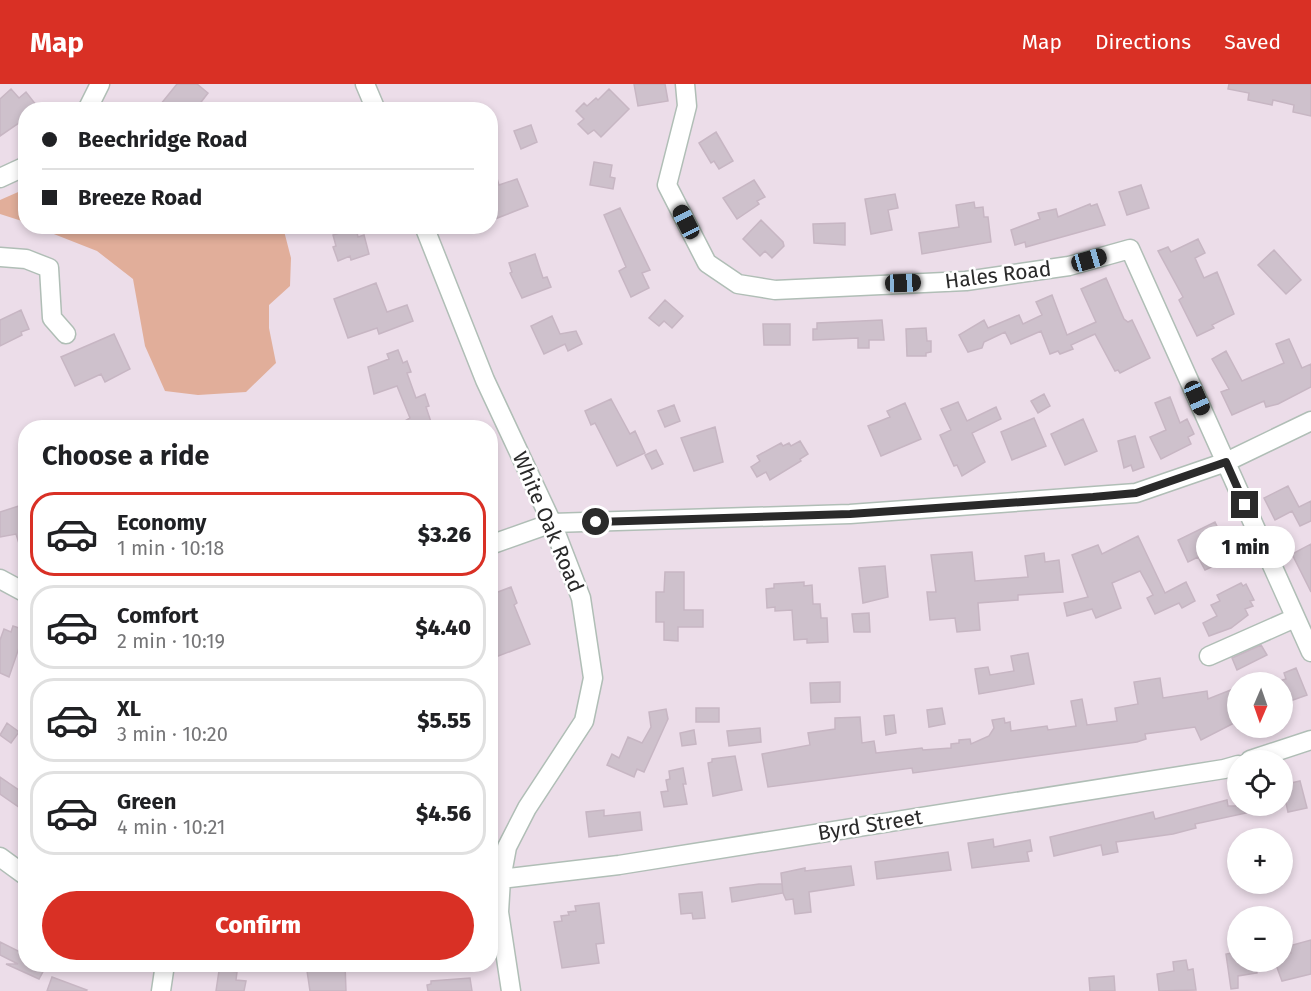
<!DOCTYPE html>
<html lang="en">
<head>
<meta charset="utf-8">
<style>
  :root { --surface:#fff; --page:#f2f2f2; --text:#202124; --muted:#757577; --line:#e0e0e0; --accent:#d93025 }
  body { margin:0; font-family:"Fira Sans",sans-serif; background:var(--page); color:var(--text); height:100vh; display:flex; flex-direction:column; font-size:22px; white-space:nowrap }
  * { box-sizing:border-box; margin:0 }
  p { font-size:20px; color:var(--muted) }
  .icon { flex:none; width:33px; height:33px; fill:none; stroke:currentColor; stroke-width:2; stroke-linecap:round; stroke-linejoin:round }
  .map { position:relative; flex:1; overflow:hidden }
  .drawer { position:absolute; left:18px; top:336px; width:480px; height:552px; display:flex; flex-direction:column; background:var(--surface); border-radius:24px; box-shadow:0 3px 9px #0003 }
  .drawer>* { flex:none }
  .guide { position:absolute; left:18px; top:18px; width:480px; height:132px; border-radius:24px; box-shadow:0 3px 9px #0003; display:grid; align-content:center; height:132px; padding:0 24px; background:var(--surface) }
  .needle { width:39px; rotate:182deg }
  .fabs { position:absolute; left:1227px; top:588px; display:grid; gap:12px }
  .fabs a { display:grid; place-items:center; width:66px; height:66px; border-radius:50%; background:var(--surface); box-shadow:0 3px 9px #0003; font-size:30px }
  .end { position:absolute; width:27px; height:27px; margin:-14px; border:8px solid #2a2a2a; background:#fff; box-shadow:0 0 0 3px #fff }
  .from { border-radius:50% }
  .bubble { position:absolute; height:42px; border-radius:21px; background:var(--surface); box-shadow:0 3px 9px #0003; font-size:20px; font-weight:800; line-height:42px; text-align:center }
  .car { position:absolute; width:18px; height:36px; margin:-18px -9px; border-radius:8px; box-shadow:0 0 4px 2px #0007; background:linear-gradient(#222 24%,#8ab4d8 0 40%,#222 0 76%,#8ab4d8 0 86%,#222 0) }
  .guide b { display:flex; align-items:center; gap:21px; height:57px; font-size:22px }
  .guide b+b { border-top:2px solid var(--line) }
  .guide i { width:15px; height:15px; background:var(--text) }
  ul { padding:0; list-style:none }
  li { display:flex; align-items:center; gap:18px; height:84px; margin:0 12px 9px; padding:0 12px; border:3px solid var(--line); border-radius:24px }
  li div { flex:1 }
  li b { display:block; font-size:22px }
  li em { font-style:normal; font-weight:800 }
  li.on { border-color:var(--accent) }
  li>.icon { width:54px; height:54px; stroke-width:1.5 }
  h2 { padding:0 24px; font-size:27px; line-height:72px }
  .button { display:flex; gap:12px; margin-top:auto; padding:12px 24px }
  .button a { flex:1; height:69px; border-radius:36px; background:var(--accent); color:#fff; font-size:24px; font-weight:800; line-height:69px; text-align:center }
  header { display:flex; align-items:center; gap:36px; box-sizing:border-box; height:84px; padding:0 30px; background:var(--accent); color:#fff }
  header strong { font-size:28px }
  nav { display:flex; gap:33px; margin-inline-start:auto; font-size:21px }
  .map>svg:first-child { display:block }
  .green { fill:#e1ae9a }
  .building { fill:#cec1cc; stroke:#c7b6c3; stroke-width:1.5 }
  .lines { fill:none; stroke-linecap:round; stroke-linejoin:round }
  .minor-casing { stroke:#b0beb6; stroke-width:21 }
  .minor { stroke:#fff; stroke-width:18 }
  .route { stroke:#2a2a2a; stroke-width:8 }
  .labels { text-anchor:middle; stroke-width:5; stroke-linejoin:round; paint-order:stroke }
  .street-label { font-size:21px; fill:#2a2a2a; stroke:#fff }
</style>
</head>
<body>
<header>
<strong>Map</strong>
<nav><a>Map</a><a>Directions</a><a>Saved</a></nav>
</header>
<div class="map">
<svg width="1311" height="907" viewBox="0 0 1311 907">
  <rect width="100%" height="100%" fill="#ecdde9"/>
  <!-- green -->
  <path class="green" d="M 25,105 L 25,138 L 0,130 L 0,116 Z
    M 36,143 L 283,143 L 291,174 L 290,202 L 269,221 L 269,244 L 276,279 L 246,308 L 198,311 L 165,307 L 145,262 L 133,195 L 97,167 Z"/>
  <!-- building -->
  <path class="building" d="M 177,0 L 197,0 L 208,9 L 195,26 L 156,26 Z
    M 634,0 L 665,0 L 668,17 L 638,22 Z
    M 1229,0 L 1311,0 L 1311,32 L 1293,28 L 1294,21 L 1273,16 L 1272,21 L 1248,16 L 1249,9 L 1228,5 Z
    M 11,5 L 19,14 L 26,8 L 40,26 L 26,26 L 26,34 L 0,52 L 0,15 Z
    M 609,5 L 629,25 L 601,53 L 594,46 L 588,50 L 578,40 L 584,35 L 576,27 L 584,19 L 587,22 L 596,14 L 598,16 Z
    M 531,41 L 537,58 L 521,65 L 514,47 Z
    M 716,48 L 733,77 L 719,85 L 714,77 L 711,79 L 699,59 Z
    M 594,78 L 612,81 L 610,93 L 615,94 L 613,105 L 590,101 Z
    M 490,81 L 493,81 L 499,101 L 517,95 L 528,122 L 495,135 L 493,130 L 490,131 Z
    M 754,96 L 765,113 L 757,117 L 759,120 L 737,135 L 723,114 Z
    M 1141,101 L 1149,124 L 1127,131 L 1119,108 Z
    M 895,110 L 898,124 L 888,126 L 892,146 L 871,150 L 865,115 Z
    M 974,118 L 975,124 L 983,123 L 984,133 L 988,133 L 991,158 L 922,170 L 919,149 L 959,143 L 956,121 Z
    M 1090,120 L 1091,122 L 1097,120 L 1105,141 L 1026,163 L 1025,158 L 1015,161 L 1011,146 L 1040,135 L 1038,129 L 1056,125 L 1058,133 Z
    M 620,124 L 650,186 L 642,189 L 649,204 L 631,213 L 619,187 L 626,183 L 604,131 Z
    M 761,136 L 783,158 L 784,162 L 772,174 L 765,167 L 760,172 L 743,155 Z
    M 845,139 L 845,161 L 814,159 L 813,140 Z
    M 356,144 L 358,153 L 364,151 L 369,170 L 351,176 L 350,172 L 338,177 L 333,163 L 336,162 L 333,151 Z
    M 1198,155 L 1205,169 L 1195,174 L 1204,194 L 1217,188 L 1234,230 L 1212,241 L 1214,244 L 1197,252 L 1179,216 L 1183,213 L 1158,167 L 1168,163 L 1171,168 Z
    M 1274,166 L 1301,196 L 1286,210 L 1258,181 Z
    M 535,170 L 543,194 L 547,193 L 551,203 L 522,214 L 510,189 L 512,188 L 509,179 Z
    M 1106,194 L 1124,235 L 1128,238 L 1132,236 L 1150,274 L 1120,289 L 1118,286 L 1115,287 L 1095,250 L 1071,261 L 1073,265 L 1060,270 L 1058,267 L 1050,270 L 1041,247 L 1011,260 L 1005,248 L 984,258 L 982,264 L 968,268 L 959,251 L 984,236 L 988,244 L 1019,231 L 1023,240 L 1042,231 L 1036,218 L 1052,211 L 1067,251 L 1096,238 L 1081,205 Z
    M 376,199 L 387,228 L 407,221 L 413,237 L 379,250 L 377,244 L 348,254 L 334,215 Z
    M 665,216 L 683,232 L 672,244 L 664,237 L 659,242 L 649,234 Z
    M 21,226 L 29,245 L 21,248 L 22,251 L 0,262 L 0,236 Z
    M 552,232 L 560,250 L 576,247 L 582,260 L 568,267 L 565,260 L 544,270 L 531,242 Z
    M 882,236 L 884,256 L 869,256 L 869,264 L 858,264 L 858,254 L 813,256 L 813,245 L 817,245 L 817,239 Z
    M 763,240 L 790,240 L 790,261 L 764,261 Z
    M 926,244 L 927,257 L 931,257 L 931,268 L 926,269 L 926,272 L 907,272 L 906,245 Z
    M 114,250 L 130,285 L 105,298 L 101,290 L 75,302 L 61,273 Z
    M 1289,255 L 1302,284 L 1311,280 L 1311,303 L 1278,320 L 1266,323 L 1264,317 L 1232,331 L 1221,308 L 1229,305 L 1212,275 L 1226,267 L 1242,297 L 1284,279 L 1276,260 Z
    M 398,266 L 403,279 L 407,277 L 411,288 L 407,289 L 416,314 L 425,310 L 429,322 L 426,323 L 433,344 L 393,344 L 410,334 L 397,302 L 374,310 L 368,283 L 389,275 L 387,270 Z
    M 1044,310 L 1050,322 L 1038,329 L 1031,317 Z
    M 1170,313 L 1180,339 L 1187,335 L 1194,350 L 1188,353 L 1191,360 L 1161,375 L 1150,353 L 1166,346 L 1155,319 Z
    M 611,315 L 630,350 L 635,347 L 645,369 L 617,382 L 595,339 L 591,341 L 585,327 Z
    M 958,318 L 967,337 L 996,323 L 1001,335 L 972,349 L 985,378 L 962,392 L 957,381 L 954,382 L 940,351 L 951,346 L 941,325 Z
    M 905,319 L 921,355 L 881,372 L 868,342 L 890,333 L 887,327 Z
    M 674,321 L 680,337 L 665,343 L 658,327 Z
    M 1034,334 L 1046,362 L 1012,376 L 1001,348 Z
    M 1083,335 L 1097,367 L 1065,381 L 1051,350 Z
    M 715,343 L 723,378 L 694,387 L 681,354 Z
    M 1135,352 L 1144,383 L 1133,387 L 1131,381 L 1124,384 L 1118,357 Z
    M 800,357 L 808,370 L 800,375 L 801,377 L 770,396 L 766,388 L 757,393 L 751,383 L 760,377 L 757,372 L 781,359 L 783,362 L 789,359 L 791,362 Z
    M 656,366 L 663,380 L 652,385 L 645,371 Z
    M 1288,402 L 1299,423 L 1311,417 L 1311,437 L 1300,442 L 1292,427 L 1275,436 L 1264,414 Z
    M 22,421 L 26,433 L 26,471 L 23,472 L 16,450 L 0,453 L 0,428 Z
    M 1215,438 L 1225,459 L 1211,466 L 1218,480 L 1205,486 L 1198,473 L 1188,478 L 1178,456 Z
    M 1138,452 L 1165,509 L 1186,498 L 1195,517 L 1182,524 L 1179,519 L 1155,530 L 1147,514 L 1153,511 L 1140,487 L 1112,499 L 1121,524 L 1096,534 L 1092,525 L 1067,532 L 1064,519 L 1088,513 L 1072,471 L 1098,461 L 1102,470 Z
    M 1311,460 L 1311,508 L 1292,470 Z
    M 972,468 L 975,497 L 1028,493 L 1025,472 L 1044,469 L 1045,478 L 1059,476 L 1063,508 L 1018,511 L 1018,516 L 978,519 L 980,546 L 957,548 L 955,534 L 930,536 L 927,508 L 936,508 L 931,471 Z
    M 885,482 L 888,513 L 863,519 L 859,484 Z
    M 665,488 L 684,488 L 684,526 L 703,526 L 703,543 L 678,543 L 678,557 L 664,556 L 664,538 L 656,538 L 656,508 L 664,508 Z
    M 804,498 L 804,502 L 812,501 L 813,520 L 820,520 L 821,534 L 827,534 L 828,558 L 807,559 L 807,555 L 794,556 L 792,526 L 775,527 L 775,523 L 767,524 L 766,505 L 774,504 L 774,500 Z
    M 1241,499 L 1243,502 L 1246,500 L 1254,516 L 1250,517 L 1253,522 L 1245,525 L 1248,531 L 1231,544 L 1209,552 L 1203,539 L 1217,532 L 1211,521 L 1220,517 L 1217,511 Z
    M 511,503 L 517,519 L 514,521 L 530,560 L 493,574 L 490,568 L 490,511 Z
    M 869,529 L 870,548 L 854,548 L 852,530 Z
    M 13,542 L 25,546 L 9,593 L 0,589 L 0,556 L 4,545 L 11,548 Z
    M 1261,561 L 1267,571 L 1237,586 L 1232,574 Z
    M 1028,569 L 1034,600 L 979,610 L 975,585 L 988,583 L 990,591 L 1014,587 L 1011,572 Z
    M 1296,584 L 1307,611 L 1282,620 L 1282,596 L 1286,595 L 1284,589 Z
    M 1160,594 L 1163,614 L 1207,607 L 1208,615 L 1238,603 L 1238,637 L 1201,656 L 1195,643 L 1145,650 L 1146,655 L 1137,658 L 913,689 L 912,684 L 768,703 L 762,670 L 810,661 L 808,649 L 835,645 L 835,634 L 860,633 L 862,659 L 874,657 L 876,669 L 922,664 L 923,666 L 951,664 L 951,660 L 959,659 L 959,656 L 970,655 L 971,660 L 989,652 L 994,644 L 992,636 L 1004,634 L 1005,639 L 1010,638 L 1011,647 L 1047,642 L 1048,646 L 1076,642 L 1071,617 L 1082,615 L 1087,641 L 1117,637 L 1115,624 L 1138,620 L 1134,598 Z
    M 840,598 L 840,618 L 811,619 L 810,599 Z
    M 696,624 L 719,624 L 719,638 L 696,638 Z
    M 942,624 L 945,640 L 929,643 L 927,626 Z
    M 666,625 L 668,635 L 644,688 L 637,685 L 634,693 L 607,681 L 612,670 L 619,674 L 628,653 L 642,659 L 651,643 L 649,628 Z
    M 894,631 L 896,649 L 886,651 L 884,632 Z
    M 7,639 L 19,648 L 11,659 L 0,651 Z
    M 760,644 L 761,658 L 729,662 L 727,647 Z
    M 694,646 L 696,660 L 682,662 L 680,649 Z
    M 735,672 L 742,706 L 713,712 L 708,679 L 712,678 L 712,675 Z
    M 683,684 L 686,700 L 683,700 L 687,720 L 664,723 L 661,708 L 668,707 L 666,696 L 670,695 L 669,687 Z
    M 0,693 L 26,711 L 26,728 L 0,710 Z
    M 1300,697 L 1307,724 L 1288,728 L 1282,701 Z
    M 1227,716 L 1228,722 L 1259,722 L 1260,726 L 1195,740 L 1196,744 L 1173,750 L 1116,758 L 1118,768 L 1103,771 L 1101,761 L 1054,772 L 1050,753 L 1153,728 L 1155,735 Z
    M 604,726 L 604,732 L 640,728 L 642,746 L 589,753 L 586,728 Z
    M 993,755 L 994,763 L 1030,756 L 1032,767 L 1027,768 L 1029,777 L 972,784 L 968,759 Z
    M 948,768 L 951,786 L 877,795 L 875,778 Z
    M 851,782 L 854,801 L 809,808 L 811,828 L 795,830 L 793,815 L 786,816 L 783,809 L 781,789 L 805,784 L 805,787 Z
    M 759,800 L 782,800 L 783,809 L 732,818 L 730,804 Z
    M 702,808 L 705,834 L 693,835 L 692,829 L 681,830 L 679,810 Z
    M 599,819 L 604,859 L 596,860 L 599,879 L 562,884 L 554,838 L 562,837 L 561,832 L 569,831 L 568,828 L 576,827 L 575,822 Z
    M 1311,856 L 1311,890 L 1282,897 L 1275,878 L 1282,878 L 1282,871 L 1291,869 L 1289,862 Z
    M 0,858 L 26,871 L 26,880 L 38,880 L 45,884 L 39,895 L 6,880 L 18,880 L 0,871 Z
    M 1238,868 L 1238,878 L 1255,878 L 1257,889 L 1238,892 L 1238,904 L 1231,905 L 1226,870 Z
    M 1186,876 L 1188,886 L 1193,885 L 1196,906 L 1159,907 L 1157,890 L 1174,887 L 1173,878 Z
    M 220,880 L 231,880 L 230,887 L 237,888 L 236,896 L 246,897 L 244,907 L 216,907 Z
    M 306,880 L 345,880 L 346,907 L 310,907 Z
    M 1114,892 L 1115,907 L 1090,907 L 1089,894 Z
    M 52,893 L 87,906 L 86,907 L 47,907 Z
    M 470,894 L 472,907 L 428,907 L 427,901 L 431,900 L 431,897 Z"/>
  <g class="lines">
    <!-- minor casing -->
    <g class="minor-casing">
      <path id="minor" d="M 365,0 L 376,26
        M 685,0 L 687,22 L 667,101 L 707,179 L 738,200 L 775,206 L 966,197 L 1069,182 L 1130,165 L 1311,568
        M 87,26 L 100,0
        M 0,94 L 26,82
        M 424,142 L 485,296 L 552,439 L 581,514 L 593,594 L 584,637 L 527,724 L 507,763 L 501,795 L 499,828 L 511,907
        M 0,173 L 26,175 L 49,184 L 52,234 L 66,250
        M 490,461 L 552,439 L 850,430 L 1136,409 L 1226,378 L 1311,337
        M 0,495 L 26,509
        M 1209,572 L 1295,534
        M 1250,676 L 1311,656
        M 0,773 L 26,792
        M 501,795 L 619,781 L 1224,685 L 1238,681
        M 161,907 L 165,880"/>
    </g>
    <!-- minor -->
    <use href="#minor" class="minor"/>
  </g>
  <g class="lines">
    <!-- route -->
    <path class="route" d="M 596,438 L 850,430 L 1093,413 L 1136,409 L 1226,378 L 1245,421"/>
  </g>
  <g class="labels">
    <!-- street labels -->
    <g class="street-label">
      <text transform="translate(998 191) rotate(-7)" y="7">Hales Road</text>
      <text transform="translate(548 438) rotate(67)" y="7">White Oak Road</text>
      <text transform="translate(870 741) rotate(-9)" y="7">Byrd Street</text>
    </g>
  </g>
</svg>
<div class="fabs">
<a><svg class="needle" viewBox="-14 -14 28 28"><path d="M0-13l5 13h-10z" fill="#e53935"/><path d="M0 13l5-13h-10z" fill="#757577"/></svg></a>
<a><svg class="icon" aria-label="locate" viewBox="0 0 24 24"><circle cx="12" cy="12" r="6"/><path d="M12 2v4M12 18v4M2 12h4M18 12h4"/></svg></a>
<a>+</a>
<a>−</a>
</div>
<i class="end from" style="left:596px;top:438px"></i>
<i class="end" style="left:1245px;top:421px"></i>
<div class="bubble" style="left:1196px;top:442px;width:99px">1 min</div>
<i class="car" style="left:686px;top:138px;rotate:333deg"></i>
<i class="car" style="left:1089px;top:176px;rotate:74deg"></i>
<i class="car" style="left:903px;top:199px;rotate:88deg"></i>
<i class="car" style="left:1197px;top:314px;rotate:156deg"></i>
<div class="guide">
<b><i class="from"></i>Beechridge Road</b>
<b><i></i>Breeze Road</b>
</div>
<section class="drawer">
<h2>Choose a ride</h2>
<ul>
<li class="on"><svg class="icon" aria-label="car" viewBox="0 0 24 24"><path d="M5 17H2v-5l4-1 3-4h7l3 4 3 1v5h-3M9 17h6M6 11h13"/><circle cx="7" cy="17" r="2"/><circle cx="17" cy="17" r="2"/></svg><div><b>Economy</b><p>1 min · 10:18</p></div><em>$3.26</em></li>
<li><svg class="icon" aria-label="car" viewBox="0 0 24 24"><path d="M5 17H2v-5l4-1 3-4h7l3 4 3 1v5h-3M9 17h6M6 11h13"/><circle cx="7" cy="17" r="2"/><circle cx="17" cy="17" r="2"/></svg><div><b>Comfort</b><p>2 min · 10:19</p></div><em>$4.40</em></li>
<li><svg class="icon" aria-label="car" viewBox="0 0 24 24"><path d="M5 17H2v-5l4-1 3-4h7l3 4 3 1v5h-3M9 17h6M6 11h13"/><circle cx="7" cy="17" r="2"/><circle cx="17" cy="17" r="2"/></svg><div><b>XL</b><p>3 min · 10:20</p></div><em>$5.55</em></li>
<li><svg class="icon" aria-label="car" viewBox="0 0 24 24"><path d="M5 17H2v-5l4-1 3-4h7l3 4 3 1v5h-3M9 17h6M6 11h13"/><circle cx="7" cy="17" r="2"/><circle cx="17" cy="17" r="2"/></svg><div><b>Green</b><p>4 min · 10:21</p></div><em>$4.56</em></li>
</ul>
<div class="button"><a>Confirm</a></div>
</section>
</div>
</body>
</html>
